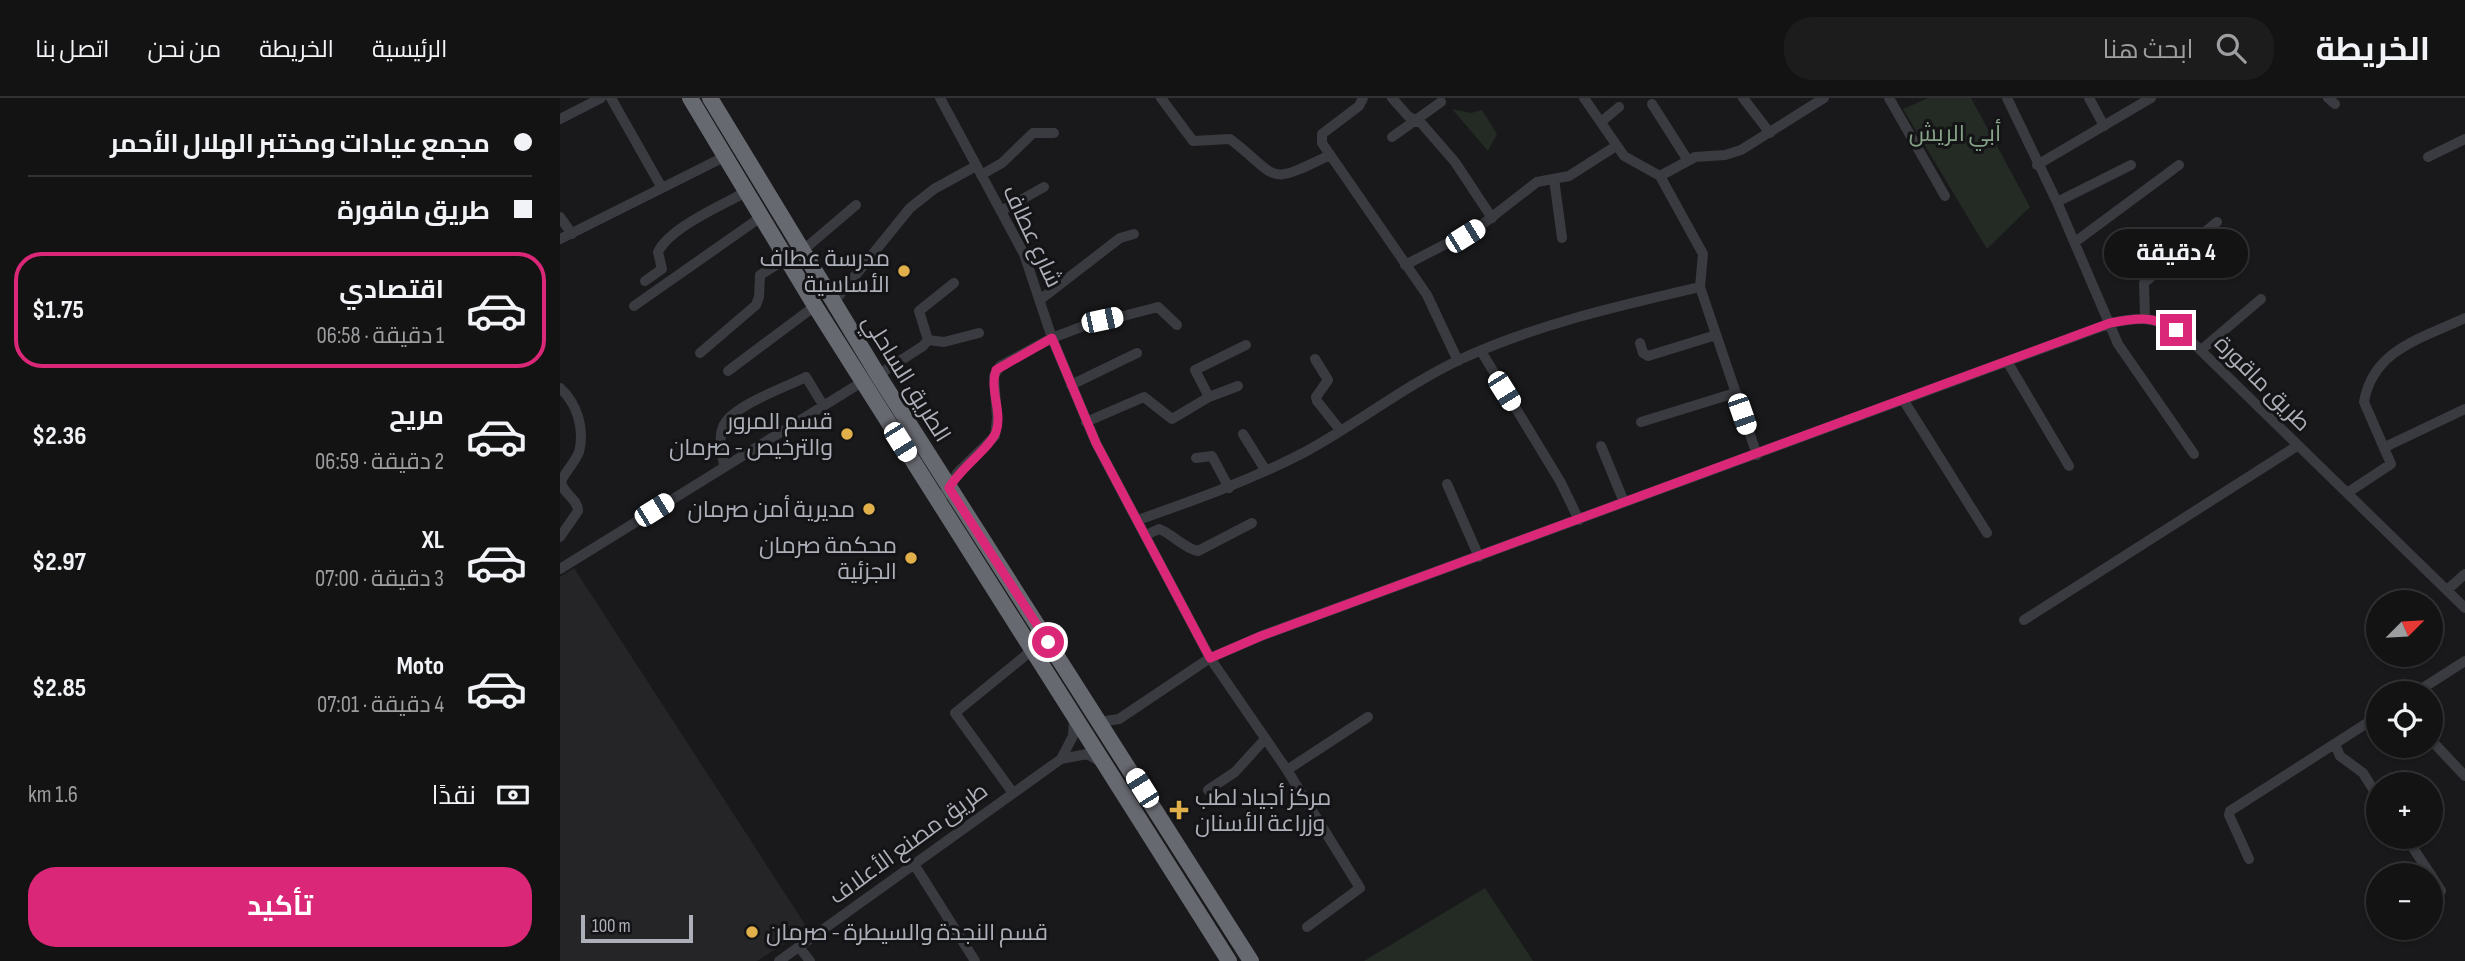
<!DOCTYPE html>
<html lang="ar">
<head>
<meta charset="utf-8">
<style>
  :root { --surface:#131314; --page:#1c1c1d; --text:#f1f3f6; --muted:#9d9ea0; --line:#323234; --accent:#db2777 }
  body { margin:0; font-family:"Sofia Sans Condensed",Cairo,sans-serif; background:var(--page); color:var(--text); direction:rtl; height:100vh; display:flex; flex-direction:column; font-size:26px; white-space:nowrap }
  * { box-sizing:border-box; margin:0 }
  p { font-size:23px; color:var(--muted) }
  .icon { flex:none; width:38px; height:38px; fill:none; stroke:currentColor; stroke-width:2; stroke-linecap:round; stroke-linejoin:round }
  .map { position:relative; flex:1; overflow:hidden; direction:ltr }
  .sheet { display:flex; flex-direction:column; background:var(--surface); width:560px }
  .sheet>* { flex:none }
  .top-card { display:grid; align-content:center; height:154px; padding:0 28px; background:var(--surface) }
  .needle { width:46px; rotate:66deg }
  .controls { position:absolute; left:1806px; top:492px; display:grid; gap:14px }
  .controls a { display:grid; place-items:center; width:77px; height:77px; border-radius:50%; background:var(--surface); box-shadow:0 2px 5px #0004,0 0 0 2px var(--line); font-size:35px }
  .scale { position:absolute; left:21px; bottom:18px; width:112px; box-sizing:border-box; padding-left:7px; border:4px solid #adb0b9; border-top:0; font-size:19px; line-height:24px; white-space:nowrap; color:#adb0b9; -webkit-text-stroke:5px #141416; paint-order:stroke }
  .end { position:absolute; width:32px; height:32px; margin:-16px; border:9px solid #db2777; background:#fff; box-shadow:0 0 0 4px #fff }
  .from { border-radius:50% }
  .bubble { position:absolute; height:49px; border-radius:24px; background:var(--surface); box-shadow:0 2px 5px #0004,0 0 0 2px var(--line); font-size:23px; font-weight:700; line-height:49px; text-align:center; direction:rtl }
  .car { position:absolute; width:21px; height:42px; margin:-21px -10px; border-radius:9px; box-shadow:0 0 5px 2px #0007; background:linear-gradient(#fff 24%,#345 0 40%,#fff 0 76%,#345 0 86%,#fff 0) }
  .top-card b { display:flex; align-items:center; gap:24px; height:66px; font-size:26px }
  .top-card b+b { border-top:2px solid var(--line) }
  .top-card i { width:18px; height:18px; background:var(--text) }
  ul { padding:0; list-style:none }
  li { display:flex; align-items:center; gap:21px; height:116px; margin:0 14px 10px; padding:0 14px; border:4px solid transparent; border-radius:28px }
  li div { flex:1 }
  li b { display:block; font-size:26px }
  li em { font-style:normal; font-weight:700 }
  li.on { border-color:var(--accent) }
  li>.icon { width:63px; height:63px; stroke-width:1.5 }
  .pay { display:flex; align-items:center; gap:18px; height:77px; padding:0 28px; font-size:26px }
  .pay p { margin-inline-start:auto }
  .button { display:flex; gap:14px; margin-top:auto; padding:14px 28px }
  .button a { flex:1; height:80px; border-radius:28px; background:var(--accent); color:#fff; font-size:28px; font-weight:700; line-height:80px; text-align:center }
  header { display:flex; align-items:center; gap:42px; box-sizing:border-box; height:98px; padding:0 35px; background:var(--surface); border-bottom:2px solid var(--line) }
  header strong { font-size:33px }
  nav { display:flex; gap:38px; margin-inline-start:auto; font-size:24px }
  .search { width:490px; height:63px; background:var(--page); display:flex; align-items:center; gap:18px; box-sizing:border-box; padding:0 24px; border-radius:28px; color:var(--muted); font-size:26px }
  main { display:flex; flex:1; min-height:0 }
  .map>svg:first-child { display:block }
  .built { fill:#252528 }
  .green { fill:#232b24 }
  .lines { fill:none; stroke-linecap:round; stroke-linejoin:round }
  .minor { stroke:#3a3b40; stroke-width:10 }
  .highway { stroke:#676970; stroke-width:16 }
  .route { stroke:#db2777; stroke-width:9 }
  .poi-dot { fill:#e1b04b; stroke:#141416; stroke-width:2.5 }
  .labels { text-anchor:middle; stroke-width:6; stroke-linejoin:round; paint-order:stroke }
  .park-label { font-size:23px; fill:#86a288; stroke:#141416 }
  .street-label { font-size:23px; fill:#adb0b9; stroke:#141416 }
  .poi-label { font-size:23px; fill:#adb0b9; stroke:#141416; text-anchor:end }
</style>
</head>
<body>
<header>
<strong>الخريطة</strong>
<div class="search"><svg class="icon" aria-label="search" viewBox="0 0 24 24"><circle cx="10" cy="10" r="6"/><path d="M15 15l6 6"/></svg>ابحث هنا</div>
<nav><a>الرئيسية</a><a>الخريطة</a><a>من نحن</a><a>اتصل بنا</a></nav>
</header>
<main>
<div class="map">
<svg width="1905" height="863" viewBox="0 0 1905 863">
  <rect width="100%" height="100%" fill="#19191b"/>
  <!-- built -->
  <path class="built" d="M 14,470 L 248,831 L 197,863 L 0,863 L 0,479 Z"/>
  <!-- green -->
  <path class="green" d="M 1368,0 L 1411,0 L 1470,109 L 1427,151 L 1343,11 Z
    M 892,11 L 911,15 L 922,12 L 937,36 L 928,53 Z
    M 925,790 L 973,863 L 804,863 Z"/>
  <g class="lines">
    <!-- minor -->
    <path class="minor" d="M 51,0 L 102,90
      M 380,0 L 464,156 L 492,240 L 536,345 L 650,560 L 727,672 L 800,790 L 747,829
      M 601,0 L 633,43 L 670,41 C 721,80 704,89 770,57
      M 803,0 L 799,8 L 762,36 L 762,45 L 867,197 L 898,263
      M 832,0 L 848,18 L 862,26 L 895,64 L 932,120
      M 1024,0 L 1064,58 L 1100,78 L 1143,156 L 1140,189 L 1197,357
      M 1183,0 L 1210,35
      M 1329,0 L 1385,98
      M 1447,0 L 1497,104 L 1558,246 L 1634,356
      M 1529,0 L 1544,28
      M 1768,0 L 1775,6
      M 1092,6 L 1127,61
      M 0,21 L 41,0
      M 1041,24 L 1059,9
      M 832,39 L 881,4
      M 1868,59 L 1905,41
      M 1477,67 L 1591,0
      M 421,77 L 442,65 L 473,35 L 494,35
      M 1100,78 L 1135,59 L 1165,57 L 1181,52 L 1264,0
      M 994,81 L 1002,140
      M 1497,104 L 1571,67
      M 441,113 L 484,89
      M 0,119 L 12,136
      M 0,141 L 164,59
      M 1515,144 L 1619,67
      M 241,154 L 296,107
      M 845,167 L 919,129 L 977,84 L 1009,78 L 1056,48
      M 85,183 L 102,171 L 98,154 C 109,130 162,107 186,94
      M 481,201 L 560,140 L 574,136
      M 273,205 L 350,110 L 374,91 L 416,68
      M 74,208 L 201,119
      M 1585,220 L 1584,185 L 1657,124
      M 368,242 L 384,244 L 419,235
      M 1080,245 L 1083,255 L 1088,258 L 1156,237
      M 1641,252 L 1701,201
      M 921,253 L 1000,383 L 1019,422
      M 140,255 L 196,207 L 199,199 L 200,177 L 226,161
      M 755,261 L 768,282 L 756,299 L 757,303 L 780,332
      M 1448,265 L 1509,368
      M 168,273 L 255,208
      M 318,277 L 363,248 L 368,242 L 359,213 L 394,185
      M 511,287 L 577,255
      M 0,290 C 17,305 25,331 19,354 C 15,364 6,373 1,383 C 2,396 18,400 18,413 L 0,439
      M 649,299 L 635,272 L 686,247
      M 1344,303 L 1427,435
      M 526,324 L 584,299 L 612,321 L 649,299 L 678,288
      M 1081,324 L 1175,295
      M 683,336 L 706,373
      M 1041,348 L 1064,404
      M 1825,349 L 1905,311
      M 636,360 L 652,358 L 669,390
      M 164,367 C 162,355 158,341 163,329 C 169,309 226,289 246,279 L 263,307
      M 887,386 L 919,459
      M 1787,395 L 1831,366 L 1804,304 C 1813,251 1863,240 1905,220
      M 378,405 L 398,374 L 435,338 L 437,320 L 434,278 L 440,268 L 492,240 L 521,229 L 598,209 L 617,227
      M 578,422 C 635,402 691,382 745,354 C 798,325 846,287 901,261 C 978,226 1058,208 1140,189
      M 586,437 L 599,431 C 613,436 623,450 638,453 L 692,425
      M 0,471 L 302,284
      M 1887,492 L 1905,476
      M 1464,522 L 1737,348
      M 1855,595 L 1905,563
      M 540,624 L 559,621 L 650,560 L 701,538 L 1551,225 C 1588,217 1597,220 1629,241 L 1905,510
      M 1871,642 L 1905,678
      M 1775,646 L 1780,658 L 1803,675 L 1818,699
      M 501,661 L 513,638 L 514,622
      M 727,672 L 808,619
      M 648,692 L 675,674 L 705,641
      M 453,695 L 395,615 L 471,553
      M 1845,738 L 1871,777
      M 1689,761 L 1669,717 L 1670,713 L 1818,618
      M 354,766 L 415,863
      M 1871,777 L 1881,793
      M 239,849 L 250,863
      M 219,863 L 501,661 L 527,656 L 541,664"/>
    <!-- highway -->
    <path class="highway" d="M 130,0 L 255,208 L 669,863
      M 150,0 L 318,277 L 691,863"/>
  </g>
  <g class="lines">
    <!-- route -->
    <path class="route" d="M 488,544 L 389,390 C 400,370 430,350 436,334 C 443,314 429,292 436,272 L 492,240 L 536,345 L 650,560 L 701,538 L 1550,225 C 1576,220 1593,217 1616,232"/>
  </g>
  <!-- markers -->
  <g class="poi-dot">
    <circle cx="344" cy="173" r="7"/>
    <circle cx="287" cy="336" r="7"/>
    <circle cx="309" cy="411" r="7"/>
    <circle cx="351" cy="460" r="7"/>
    <path d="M615.5 701.5h7v7h7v7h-7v7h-7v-7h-7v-7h7z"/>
    <circle cx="192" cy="834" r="7"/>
  </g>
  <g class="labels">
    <!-- park labels -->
    <g class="park-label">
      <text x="1395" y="43">أبي الريش</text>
    </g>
    <!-- street labels -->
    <g class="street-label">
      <text transform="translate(473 138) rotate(65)" y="8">شارع عطاف</text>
      <text transform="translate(347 280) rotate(58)" y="8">الطريق الساحلي</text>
      <text transform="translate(1703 285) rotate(45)" y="8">طريق ماقورة</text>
      <text transform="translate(348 745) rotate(-36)" y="8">طريق مصنع الأعلاف</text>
    </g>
    <!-- poi labels -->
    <g class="poi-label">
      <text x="330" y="168">مدرسة عطاف<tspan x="330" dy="26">الأساسية</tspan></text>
      <text x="273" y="331">قسم المرور<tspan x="273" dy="26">والترخيص - صرمان</tspan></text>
      <text x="295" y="419">مديرية أمن صرمان</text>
      <text x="337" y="455">محكمة صرمان<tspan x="337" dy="26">الجزئية</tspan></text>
      <text x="635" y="707" text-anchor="start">مركز أجياد لطب<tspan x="635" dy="26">وزراعة الأسنان</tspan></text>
      <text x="206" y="842" text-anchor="start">قسم النجدة والسيطرة - صرمان</text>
    </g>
  </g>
</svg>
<div class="controls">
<a><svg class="needle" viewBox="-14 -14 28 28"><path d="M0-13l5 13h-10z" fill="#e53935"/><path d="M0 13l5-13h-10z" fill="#9d9ea0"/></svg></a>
<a><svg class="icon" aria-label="locate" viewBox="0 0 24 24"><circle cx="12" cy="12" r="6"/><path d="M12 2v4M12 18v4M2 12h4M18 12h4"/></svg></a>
<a>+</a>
<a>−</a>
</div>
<div class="scale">100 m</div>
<i class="end from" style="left:488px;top:544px"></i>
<i class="end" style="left:1616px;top:232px"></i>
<div class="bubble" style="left:1544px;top:131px;width:144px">4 دقيقة</div>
<i class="car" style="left:905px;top:138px;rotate:58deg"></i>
<i class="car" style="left:542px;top:222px;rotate:78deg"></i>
<i class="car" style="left:944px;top:293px;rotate:148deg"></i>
<i class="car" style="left:1182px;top:316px;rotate:161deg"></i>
<i class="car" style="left:340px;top:344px;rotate:148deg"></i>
<i class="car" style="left:94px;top:412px;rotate:58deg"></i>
<i class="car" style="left:582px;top:690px;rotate:328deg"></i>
</div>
<section class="sheet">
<div class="top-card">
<b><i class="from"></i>مجمع عيادات ومختبر الهلال الأحمر</b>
<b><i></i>طريق ماقورة</b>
</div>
<ul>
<li class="on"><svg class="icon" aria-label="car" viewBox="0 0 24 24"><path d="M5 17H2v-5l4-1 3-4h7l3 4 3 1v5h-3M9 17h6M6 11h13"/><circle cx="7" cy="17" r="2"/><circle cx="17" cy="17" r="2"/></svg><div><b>اقتصادي</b><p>1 دقيقة · 06:58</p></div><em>$1.75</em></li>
<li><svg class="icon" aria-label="car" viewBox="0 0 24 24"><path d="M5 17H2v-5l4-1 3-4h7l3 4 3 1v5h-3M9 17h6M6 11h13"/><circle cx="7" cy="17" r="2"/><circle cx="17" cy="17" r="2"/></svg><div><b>مريح</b><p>2 دقيقة · 06:59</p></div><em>$2.36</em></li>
<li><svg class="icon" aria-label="car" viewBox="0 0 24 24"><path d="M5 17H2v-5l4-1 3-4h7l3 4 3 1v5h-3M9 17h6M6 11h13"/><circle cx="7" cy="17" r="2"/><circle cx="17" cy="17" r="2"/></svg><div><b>XL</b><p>3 دقيقة · 07:00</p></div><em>$2.97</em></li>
<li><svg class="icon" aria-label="car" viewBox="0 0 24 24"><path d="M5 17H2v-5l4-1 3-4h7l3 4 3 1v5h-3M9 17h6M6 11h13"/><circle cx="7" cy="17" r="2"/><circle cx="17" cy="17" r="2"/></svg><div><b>Moto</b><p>4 دقيقة · 07:01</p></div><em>$2.85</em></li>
</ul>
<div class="pay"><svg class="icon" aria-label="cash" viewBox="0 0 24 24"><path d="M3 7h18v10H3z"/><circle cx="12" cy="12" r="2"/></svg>نقدًا<p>1.6 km</p></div>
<div class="button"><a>تأكيد</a></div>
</section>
</main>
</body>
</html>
